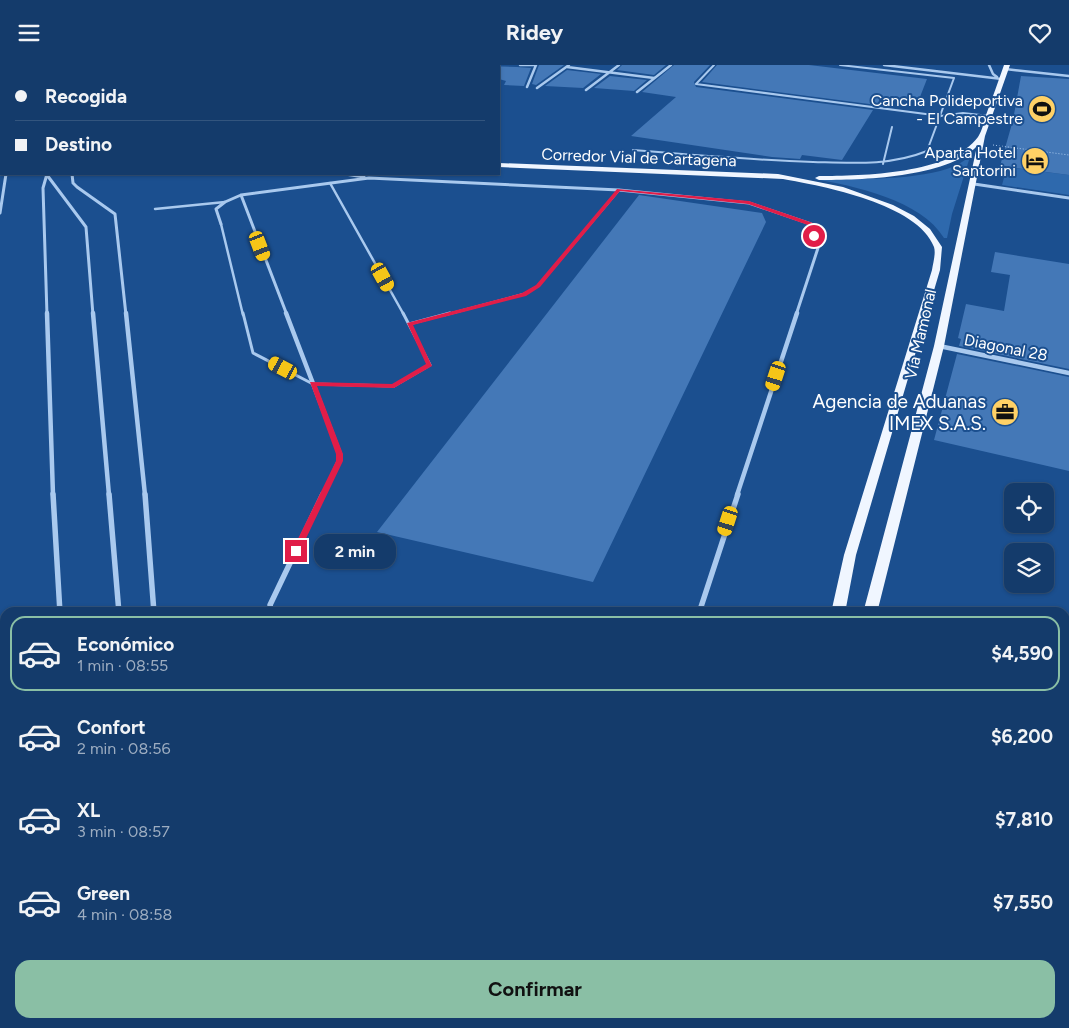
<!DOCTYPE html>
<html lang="es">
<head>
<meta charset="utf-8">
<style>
  :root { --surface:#143b6b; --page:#214673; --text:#f1f3f6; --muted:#9dadc1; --line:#33557e; --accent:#8abfa5 }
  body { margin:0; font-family:Figtree,sans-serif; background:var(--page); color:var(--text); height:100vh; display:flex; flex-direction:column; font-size:19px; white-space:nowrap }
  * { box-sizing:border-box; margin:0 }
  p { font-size:16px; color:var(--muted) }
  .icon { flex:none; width:28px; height:28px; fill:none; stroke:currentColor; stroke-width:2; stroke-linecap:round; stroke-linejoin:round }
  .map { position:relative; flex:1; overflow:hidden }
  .panel { position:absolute; left:0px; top:542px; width:1070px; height:421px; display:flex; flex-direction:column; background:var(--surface); border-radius:15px 15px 0 0; box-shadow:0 1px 4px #0004,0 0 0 1px var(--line) }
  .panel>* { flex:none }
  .banner { position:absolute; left:0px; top:0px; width:500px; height:110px; box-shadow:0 1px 4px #0004,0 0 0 1px var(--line); display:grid; align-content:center; height:110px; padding:0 15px; background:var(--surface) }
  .tools { position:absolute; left:1004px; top:418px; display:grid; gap:10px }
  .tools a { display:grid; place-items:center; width:50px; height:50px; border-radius:10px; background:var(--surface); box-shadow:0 1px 4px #0004,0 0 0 1px var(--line); font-size:25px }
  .end { position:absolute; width:22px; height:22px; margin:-11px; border:6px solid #e11d48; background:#fff; box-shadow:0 0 0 2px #fff }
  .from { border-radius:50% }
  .bubble { position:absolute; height:35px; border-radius:15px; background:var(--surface); box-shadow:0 1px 4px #0004,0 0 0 1px var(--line); font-size:16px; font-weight:700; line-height:35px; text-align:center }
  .car { position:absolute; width:15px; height:30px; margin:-15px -8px; border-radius:6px; box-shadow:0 0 4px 1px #0007; background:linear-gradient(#f5c518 24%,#345 0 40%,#f5c518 0 76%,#345 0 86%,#f5c518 0) }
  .banner b { display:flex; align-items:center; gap:18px; height:48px; font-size:19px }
  .banner b+b { border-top:1px solid var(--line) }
  .banner i { width:12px; height:12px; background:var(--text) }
  ul { padding:9px 0 0; list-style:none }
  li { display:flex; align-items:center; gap:15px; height:75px; margin:0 10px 8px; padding:0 5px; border:2px solid transparent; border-radius:15px }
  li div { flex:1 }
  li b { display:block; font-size:19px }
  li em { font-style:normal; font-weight:700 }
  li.current { border-color:var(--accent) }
  li>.icon { width:45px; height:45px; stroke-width:1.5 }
  .primary-button { display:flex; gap:10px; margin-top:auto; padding:10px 15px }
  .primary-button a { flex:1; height:58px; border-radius:15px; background:var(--accent); color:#111; font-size:20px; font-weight:700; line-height:58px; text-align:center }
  header { display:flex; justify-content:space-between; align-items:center; height:65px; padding:0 15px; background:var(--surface); font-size:22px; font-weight:700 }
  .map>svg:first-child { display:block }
  .green { fill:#2e69ad }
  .building { fill:#4478b7 }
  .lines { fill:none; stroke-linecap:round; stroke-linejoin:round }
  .path { stroke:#a9c9ee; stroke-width:1; stroke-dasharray:1 2; stroke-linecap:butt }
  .service-far4 { stroke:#a9c9ee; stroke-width:2 }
  .service-far3 { stroke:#a9c9ee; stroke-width:2.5 }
  .service-far2 { stroke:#a9c9ee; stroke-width:3 }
  .service-far1 { stroke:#a9c9ee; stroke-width:4 }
  .service { stroke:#a9c9ee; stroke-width:5 }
  .minor-far4 { stroke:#a9c9ee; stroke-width:2.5 }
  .minor-far3 { stroke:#a9c9ee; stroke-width:3 }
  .minor-far2 { stroke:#a9c9ee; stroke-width:4.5 }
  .minor-far1 { stroke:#a9c9ee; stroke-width:5.5 }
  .minor { stroke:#a9c9ee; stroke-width:7 }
  .primary { fill:#f0f6ff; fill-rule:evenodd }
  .route { fill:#e11d48 }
  .labels { text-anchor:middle; stroke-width:4; stroke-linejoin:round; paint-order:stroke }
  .far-poi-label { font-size:16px; fill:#fff; stroke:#1b4f8f; text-anchor:end }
  .far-street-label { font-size:16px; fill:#fff; stroke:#1b4f8f }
  .poi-label { font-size:19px; fill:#fff; stroke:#1b4f8f; text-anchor:end }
</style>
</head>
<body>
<header><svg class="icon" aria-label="menu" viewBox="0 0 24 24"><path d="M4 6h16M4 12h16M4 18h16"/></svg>Ridey<svg class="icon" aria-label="heart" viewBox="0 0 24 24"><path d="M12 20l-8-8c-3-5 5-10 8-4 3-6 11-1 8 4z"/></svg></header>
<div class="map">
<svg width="1069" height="963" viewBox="0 0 1069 963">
  <rect width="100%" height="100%" fill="#1b4f8f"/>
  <!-- green -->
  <path class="green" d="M 965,95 L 969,95 L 952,149 L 947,173 L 944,173 C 921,135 855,121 814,114 C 823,113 834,115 844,114 C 874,114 941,114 965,95 Z
    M 1007,102 L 1069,110 L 1069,130 L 1002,120 Z"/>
  <!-- building -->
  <path class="building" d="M 539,0 L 564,0 L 536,20 L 532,19 Z
    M 622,0 L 666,0 L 654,10 L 617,5 Z
    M 674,0 L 710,0 L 694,17 L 696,22 L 873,45 L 842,95 L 802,90 L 800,94 L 772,92 L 631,71 L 676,32 L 642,27 Z
    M 717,0 L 809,0 L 927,14 L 918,37 L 881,32 L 877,40 L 702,17 Z
    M 486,1 L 517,2 L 531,3 L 524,21 L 504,20 L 506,16 L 499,14 L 499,1 Z
    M 567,5 L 601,9 L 583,23 L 545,21 Z
    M 610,11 L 647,15 L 634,26 L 594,23 Z
    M 1021,11 L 1069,14 L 1069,110 L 1000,101 L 1013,55 Z
    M 639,130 L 762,148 L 766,157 L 593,517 L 377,467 Z
    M 995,187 L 1069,199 L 1069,304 L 959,281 L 961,274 L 958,273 L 966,239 L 1004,246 L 1010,210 L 991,207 Z
    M 957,289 L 1069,312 L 1069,406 L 934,375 Z"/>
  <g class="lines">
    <!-- path -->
    <path class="path" d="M 993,80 L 1069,90"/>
    <!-- service-far4 -->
    <path class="service-far4" d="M 714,0 L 696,19 L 941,51 L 963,48 L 989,51
      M 633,85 C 693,90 753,95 813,97 C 852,98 890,101 927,86 L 954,13 L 840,0
      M 883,99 L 892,62"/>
    <!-- service-far3 -->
    <path class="service-far3" d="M 330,118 L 404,250
      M 155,144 L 225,137
      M 221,159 L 243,250
      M 445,250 L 524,229 L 538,221 L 619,125"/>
    <!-- service-far2 -->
    <path class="service-far2" d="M 243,248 L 253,288 L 313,319 L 394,321 L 430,300 L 403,248
      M 409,259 L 450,248"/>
    <!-- service-far1 -->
    <path class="service-far1" d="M 875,544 L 886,548
      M 1065,599 L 1069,600"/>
    <!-- service -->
    <path class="service" d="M 0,863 L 5,865
      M 0,906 L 5,909
      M 137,959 L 152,963
      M 903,959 L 903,963
      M 42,963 L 45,959
      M 831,963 L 832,959"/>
    <!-- minor-far4 -->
    <path class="minor-far4" d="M 520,0 L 535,0
      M 884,0 L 1002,14
      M 989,0 L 993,9 L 997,12
      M 567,2 L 654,13
      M 1005,4 L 1069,11
      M 527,22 L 536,0
      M 537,23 L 569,0
      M 586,25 L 619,0
      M 637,27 L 671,0
      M 345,109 L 348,109"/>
    <!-- minor-far3 -->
    <path class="minor-far3" d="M 47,109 L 43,123 L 47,250
      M 72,109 L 73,118 L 77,122 L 115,149 L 126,250
      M 345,109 L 364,112
      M 47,110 L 86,162 L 93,250
      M 974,119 L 1069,133
      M 241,130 L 287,250
      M 0,148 L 6,109
      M 221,159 L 216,144 L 225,137 L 241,130 L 369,113 L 619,125 L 749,138 L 811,159 L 818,183 L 796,250"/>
    <!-- minor-far2 -->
    <path class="minor-far2" d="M 47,248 L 53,430
      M 93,248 L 109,430
      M 126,248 L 145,430
      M 286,248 L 340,389 L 339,396 L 323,430
      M 939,281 L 1069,308
      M 737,430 L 797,248"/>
    <!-- minor-far1 -->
    <path class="minor-far1" d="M 53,429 L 60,548
      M 109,429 L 119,548
      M 145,429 L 154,548
      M 272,548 L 270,540 L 323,429
      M 699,548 L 738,429"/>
    <!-- minor -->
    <path class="minor" d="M 395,959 L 407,963
      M 571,959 L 584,963
      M 693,959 L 706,963"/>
    <!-- primary -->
    <path class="primary" d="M 1004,0 L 1010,0 L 985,71 L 944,281 L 877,548 L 863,548 L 934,281 L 977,81 C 947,113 860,115 819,115 L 815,113 L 819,111 C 862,111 951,109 978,72 C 982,66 984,57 986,50 C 992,34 998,17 1004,0 Z
      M 499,98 L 778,109 L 843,122 L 893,140 L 914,151 L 930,164 L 942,182 L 940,205 L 856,490 L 845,548 L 831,548 L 844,490 L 932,205 C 933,198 936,189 934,182 C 918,139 823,121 783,114 L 499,102 Z
      M 757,959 L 777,959 L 777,963 L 757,963 Z
      M 803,959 L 823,959 L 822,963 L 802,963 Z"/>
  </g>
  <!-- route -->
  <path class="route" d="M 617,124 L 749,136 L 813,158 L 817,171 L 813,172 L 808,160 L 748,139 L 620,126 L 540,222 L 526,231 L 413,260 L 432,301 L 394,323 L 317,321 L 343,389 L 343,396 L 300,486 L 296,489 L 293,488 L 292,486 L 336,396 L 336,389 L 310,317 L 392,319 L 426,299 L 407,258 L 522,228 L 536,220 Z"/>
  <!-- icons -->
  <defs>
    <g id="stadium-disc" transform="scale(1.4375)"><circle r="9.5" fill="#ffd166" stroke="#1b4f8f"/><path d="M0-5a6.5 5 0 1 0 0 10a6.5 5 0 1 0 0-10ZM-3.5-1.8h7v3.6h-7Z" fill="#111"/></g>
    <g id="hotel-disc" transform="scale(1.4375)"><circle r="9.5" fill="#ffd166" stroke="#1b4f8f"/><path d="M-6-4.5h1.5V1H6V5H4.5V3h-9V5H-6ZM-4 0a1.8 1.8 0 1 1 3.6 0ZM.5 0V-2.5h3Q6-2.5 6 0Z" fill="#111"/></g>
    <g id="office-disc" transform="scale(1.4375)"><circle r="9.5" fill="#ffd166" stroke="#1b4f8f"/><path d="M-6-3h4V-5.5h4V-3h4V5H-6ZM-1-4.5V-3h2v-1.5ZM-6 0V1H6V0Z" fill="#111"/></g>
  </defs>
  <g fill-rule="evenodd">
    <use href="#stadium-disc" x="1042" y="44"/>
    <use href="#hotel-disc" x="1035" y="96"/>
    <use href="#office-disc" x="1005" y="347"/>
  </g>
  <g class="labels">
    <!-- far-poi labels -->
    <g class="far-poi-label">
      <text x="1023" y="41">Cancha Polideportiva<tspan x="1023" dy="18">- El Campestre</tspan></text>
      <text x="1016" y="93">Aparta Hotel<tspan x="1016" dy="18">Santorini</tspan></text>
    </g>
    <!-- far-street labels -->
    <g class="far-street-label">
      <text transform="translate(639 92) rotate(2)" y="6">Corredor Vial de Cartagena</text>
      <text transform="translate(920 269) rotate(-77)" y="6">Vía Mamonal</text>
      <text transform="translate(1006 282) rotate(11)" y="6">Diagonal 28</text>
    </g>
    <!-- poi labels -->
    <g class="poi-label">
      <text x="986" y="343">Agencia de Aduanas<tspan x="986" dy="22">IMEX S.A.S.</tspan></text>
    </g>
  </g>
</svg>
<div class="tools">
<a><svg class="icon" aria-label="locate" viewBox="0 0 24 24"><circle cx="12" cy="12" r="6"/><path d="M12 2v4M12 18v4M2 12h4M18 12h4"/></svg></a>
<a><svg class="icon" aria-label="layers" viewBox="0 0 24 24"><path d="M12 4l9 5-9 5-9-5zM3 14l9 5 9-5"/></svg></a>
</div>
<i class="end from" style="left:814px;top:171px"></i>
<i class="end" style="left:296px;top:486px"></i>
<div class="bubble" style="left:314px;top:469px;width:82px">2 min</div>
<i class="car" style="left:260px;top:181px;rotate:159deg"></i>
<i class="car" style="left:383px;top:212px;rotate:151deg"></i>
<i class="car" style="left:283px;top:303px;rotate:298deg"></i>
<i class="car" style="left:776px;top:311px;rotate:198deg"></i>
<i class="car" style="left:728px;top:456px;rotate:198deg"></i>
<div class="banner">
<b><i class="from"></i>Recogida</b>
<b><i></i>Destino</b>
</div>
<section class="panel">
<ul>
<li class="current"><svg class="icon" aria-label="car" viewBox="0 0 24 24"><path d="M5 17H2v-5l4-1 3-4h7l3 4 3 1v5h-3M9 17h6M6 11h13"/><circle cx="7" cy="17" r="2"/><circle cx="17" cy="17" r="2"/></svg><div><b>Económico</b><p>1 min · 08:55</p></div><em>$4,590</em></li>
<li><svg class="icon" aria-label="car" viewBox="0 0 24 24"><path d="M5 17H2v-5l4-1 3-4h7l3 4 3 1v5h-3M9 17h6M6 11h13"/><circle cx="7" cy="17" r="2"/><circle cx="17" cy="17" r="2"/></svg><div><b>Confort</b><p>2 min · 08:56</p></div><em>$6,200</em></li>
<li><svg class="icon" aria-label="car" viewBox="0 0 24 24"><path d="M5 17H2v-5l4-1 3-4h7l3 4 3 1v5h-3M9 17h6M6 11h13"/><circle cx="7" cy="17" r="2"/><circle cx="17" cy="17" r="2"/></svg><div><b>XL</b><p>3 min · 08:57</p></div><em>$7,810</em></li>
<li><svg class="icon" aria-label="car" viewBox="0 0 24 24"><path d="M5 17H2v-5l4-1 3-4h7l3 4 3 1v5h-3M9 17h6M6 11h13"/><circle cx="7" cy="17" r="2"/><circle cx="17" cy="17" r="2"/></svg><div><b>Green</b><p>4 min · 08:58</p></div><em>$7,550</em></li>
</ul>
<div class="primary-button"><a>Confirmar</a></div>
</section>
</div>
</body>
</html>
